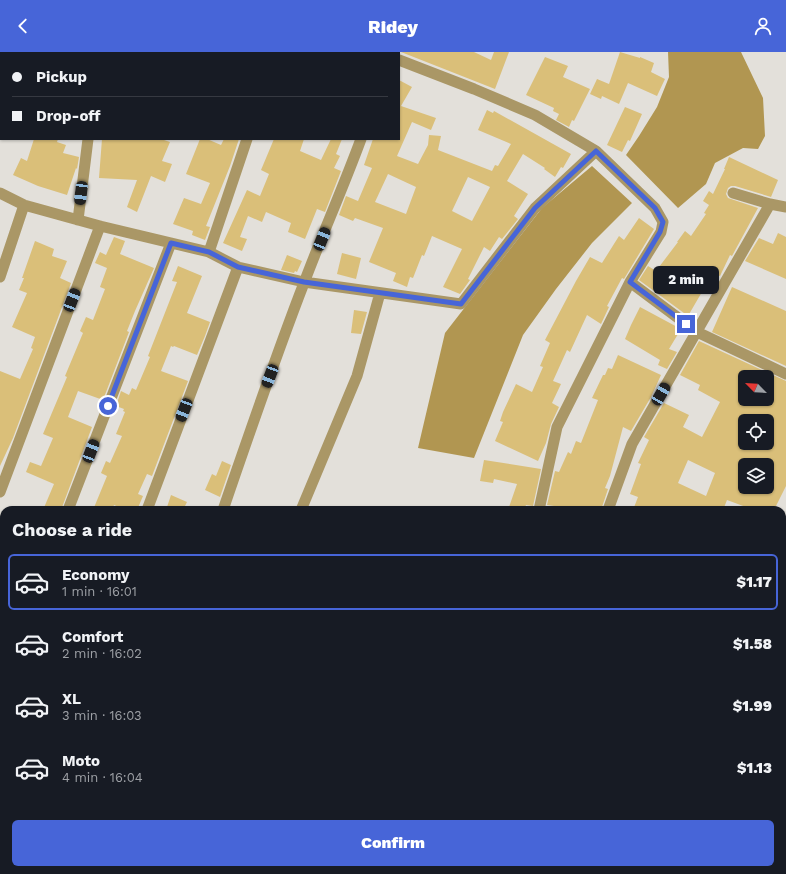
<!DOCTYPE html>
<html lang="en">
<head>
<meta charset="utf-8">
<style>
  :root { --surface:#171b24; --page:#20242c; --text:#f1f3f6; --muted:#9ea1a6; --line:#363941; --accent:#4765d8 }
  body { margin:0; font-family:"Work Sans",sans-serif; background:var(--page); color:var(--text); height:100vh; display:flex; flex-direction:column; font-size:15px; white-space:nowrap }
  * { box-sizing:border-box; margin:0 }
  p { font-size:13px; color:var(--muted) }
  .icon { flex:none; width:22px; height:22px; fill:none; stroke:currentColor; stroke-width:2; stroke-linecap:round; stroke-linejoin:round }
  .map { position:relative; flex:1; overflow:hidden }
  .panel { position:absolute; left:0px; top:454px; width:786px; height:368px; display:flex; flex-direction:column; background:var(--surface); border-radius:12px 12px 0 0; box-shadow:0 1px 3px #0004 }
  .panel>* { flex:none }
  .top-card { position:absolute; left:0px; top:0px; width:400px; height:88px; box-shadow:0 1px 3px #0004; display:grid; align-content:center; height:88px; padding:0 12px; background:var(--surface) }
  .needle { width:26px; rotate:294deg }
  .tools { position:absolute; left:738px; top:318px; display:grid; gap:8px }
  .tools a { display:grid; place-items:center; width:36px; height:36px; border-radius:6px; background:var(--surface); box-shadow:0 1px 3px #0004; font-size:20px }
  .end { position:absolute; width:18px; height:18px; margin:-9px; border:5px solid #4765d8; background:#fff; box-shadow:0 0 0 2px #fff }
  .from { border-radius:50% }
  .bubble { position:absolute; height:28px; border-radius:6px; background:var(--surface); box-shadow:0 1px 3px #0004; font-size:13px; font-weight:800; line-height:28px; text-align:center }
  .car { position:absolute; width:12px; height:24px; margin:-12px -6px; border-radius:5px; box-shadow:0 0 3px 1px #0007; background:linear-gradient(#222 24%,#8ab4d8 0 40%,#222 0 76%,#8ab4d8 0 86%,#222 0) }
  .top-card b { display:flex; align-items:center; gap:14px; height:38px; font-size:15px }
  .top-card b+b { border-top:1px solid var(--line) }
  .top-card i { width:10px; height:10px; background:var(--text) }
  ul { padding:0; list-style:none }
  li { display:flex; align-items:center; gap:12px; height:56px; margin:0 8px 6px; padding:0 4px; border:2px solid transparent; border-radius:6px }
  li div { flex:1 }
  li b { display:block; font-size:15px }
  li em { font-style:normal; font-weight:800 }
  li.active { border-color:var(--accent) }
  li>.icon { width:36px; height:36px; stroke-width:1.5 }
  h2 { padding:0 12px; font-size:18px; line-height:48px }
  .button { display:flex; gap:8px; margin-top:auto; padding:8px 12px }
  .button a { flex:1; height:46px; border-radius:6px; background:var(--accent); color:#fff; font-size:16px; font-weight:800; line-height:46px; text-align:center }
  header { display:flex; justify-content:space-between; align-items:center; height:52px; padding:0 12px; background:var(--accent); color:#fff; font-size:18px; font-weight:800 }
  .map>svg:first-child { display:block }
  .water { fill:#b19651 }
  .building { fill:#dabf79; fill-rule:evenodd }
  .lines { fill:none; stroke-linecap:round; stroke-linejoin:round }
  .path { stroke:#7d7b77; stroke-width:2.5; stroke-dasharray:2 3; stroke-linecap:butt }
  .minor { stroke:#aa9766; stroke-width:11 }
  .primary { stroke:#705b23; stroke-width:11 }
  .route { stroke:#4765d8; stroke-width:5 }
</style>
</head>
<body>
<header><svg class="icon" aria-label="back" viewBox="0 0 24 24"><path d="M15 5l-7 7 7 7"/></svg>Ridey<svg class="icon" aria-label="person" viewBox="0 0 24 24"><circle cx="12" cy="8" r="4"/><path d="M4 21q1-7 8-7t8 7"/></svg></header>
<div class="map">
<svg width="786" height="822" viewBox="0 0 786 822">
  <rect width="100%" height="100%" fill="#e3e0da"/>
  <!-- water -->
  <path class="water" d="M 668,0 L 741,0 L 763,46 L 765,84 L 758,97 L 743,96 L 715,111 L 706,132 L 678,156 L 626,103 L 639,84 L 657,55 L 669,25 Z
    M 592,114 L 632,151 L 592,191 L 556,237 L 523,283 L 474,406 L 418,396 L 445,281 L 542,156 Z
    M 0,766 L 4,766 L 4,818 L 726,818 L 762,822 L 0,822 Z"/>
  <!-- building -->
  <path class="building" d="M 401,0 L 474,0 L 491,8 L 494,0 L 509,0 L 495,37 Z
    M 620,0 L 640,6 L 640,5 L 654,11 L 651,20 L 665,27 L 657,44 L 628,31 L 619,52 L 602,44 L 601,47 L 590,42 L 597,27 L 609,32 Z
    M 545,5 L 568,14 L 563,25 L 590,37 L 574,69 L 572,68 L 569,75 L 556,68 L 559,62 L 553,59 L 554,56 L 526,43 Z
    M 399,28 L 412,35 L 401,54 L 436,66 L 431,78 L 412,70 L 397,104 L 418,112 L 428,93 L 429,83 L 441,84 L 438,98 L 492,119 L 495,113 L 498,114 L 511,92 L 478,78 L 487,58 L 493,61 L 494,59 L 571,102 L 563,116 L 561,115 L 555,125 L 544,117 L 545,116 L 523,102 L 507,129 L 528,142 L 514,164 L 518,167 L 502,187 L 499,185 L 490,199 L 484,195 L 468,227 L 470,228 L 460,242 L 443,235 L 462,197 L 432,184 L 424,204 L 422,203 L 413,226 L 410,225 L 407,235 L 393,229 L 396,221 L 369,210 L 383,176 L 355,166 L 353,169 L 339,163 L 346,144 L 358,149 L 372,116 L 364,113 L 373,87 L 399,87 ZM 388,122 L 416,135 L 406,162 L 375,150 ZM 468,125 L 490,135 L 472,169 L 452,159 Z
    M 625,55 L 642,62 L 630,89 L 628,88 L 622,100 L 607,93 Z
    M 34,87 L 58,87 L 57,90 L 66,93 L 63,101 L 79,105 L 77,117 L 76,116 L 67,143 L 38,134 L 13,123 L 21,106 L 27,109 Z
    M 102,87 L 161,87 L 170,90 L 162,109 L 172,112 L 165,130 L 151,124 L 137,160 L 127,155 L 137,128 L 99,126 Z
    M 200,87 L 207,87 L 221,93 L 224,87 L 239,87 L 230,114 L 206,174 L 210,175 L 205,188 L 192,183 L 193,179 L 173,172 L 184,146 L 201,152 L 210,131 L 186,122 Z
    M 274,87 L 304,87 L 300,99 L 321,108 L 331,87 L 342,87 L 336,102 L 340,104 L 334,116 L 341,119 L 325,160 L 317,157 L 305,187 L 288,180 L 291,171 L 266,160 L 262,170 L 248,164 L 240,185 L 247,187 L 242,199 L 223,191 L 247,138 L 260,144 L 269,122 L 261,118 Z
    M 729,105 L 778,128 L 771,145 L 735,134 L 731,134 L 728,136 L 726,142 L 728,146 L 758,156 L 732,204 L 730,203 L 720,224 L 713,221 L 688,264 L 639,228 L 648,214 L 656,219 L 678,190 L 677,190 L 685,179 L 691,184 L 706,162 L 704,161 L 709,153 L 703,149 L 709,139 L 713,142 L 725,117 L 724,117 Z
    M 639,166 L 654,177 L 624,227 L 622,226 L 607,254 L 609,255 L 601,272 L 587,263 L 570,300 L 567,298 L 553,329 L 561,332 L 552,351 L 559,355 L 551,372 L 546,391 L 538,409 L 495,389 L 503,370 L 500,369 L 503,360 L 516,332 L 532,340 L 543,315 L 540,314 L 550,291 L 545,288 L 576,229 L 590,205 L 602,211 L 619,184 L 624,188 Z
    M 778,181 L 786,185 L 786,227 L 745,209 L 759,186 L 773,192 Z
    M 114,185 L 125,189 L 120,202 L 154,216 L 135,259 L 127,279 L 129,280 L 103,348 L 78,339 L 68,365 L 92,375 L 61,458 L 43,458 L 54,432 L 26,420 L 30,410 L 41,414 L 53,386 L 43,382 L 67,325 L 65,324 L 83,281 L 80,279 L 86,265 L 93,268 L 105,237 L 100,235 L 107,216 L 95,211 L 100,200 L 106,203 Z
    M 35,189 L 54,197 L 52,204 L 67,209 L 60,226 L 71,231 L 13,386 L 0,414 L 0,319 L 20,327 L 33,297 L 31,296 L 35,285 L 12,275 L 27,241 L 19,238 L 24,226 L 22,226 Z
    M 342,201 L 361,206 L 356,227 L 337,222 Z
    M 287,203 L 302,209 L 297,220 L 295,219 L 294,221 L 281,218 Z
    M 178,214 L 202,224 L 187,261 L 210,270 L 205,284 L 197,303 L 174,294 L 173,295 L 171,294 L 161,319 L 188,329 L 152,424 L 147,422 L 138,442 L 143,444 L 137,458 L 126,458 L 114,453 L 112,458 L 93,458 L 107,424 L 101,421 L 106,409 L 110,411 L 122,384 L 116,382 L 125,360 L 123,359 L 124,357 L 116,354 L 121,339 L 129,343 L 132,336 L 136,338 L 150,305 L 148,304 L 177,230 L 172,229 Z
    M 732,235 L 786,259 L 786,314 L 712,280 Z
    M 640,255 L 681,277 L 669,297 L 677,300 L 667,317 L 658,313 L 660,308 L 625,287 L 631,273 Z
    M 354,258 L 367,260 L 361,282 L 351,281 Z
    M 699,289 L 786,329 L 786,434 L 774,458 L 754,458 L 727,448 L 723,458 L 633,458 L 638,445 L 630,442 L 641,412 L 638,411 L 649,388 L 644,385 L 664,351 L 689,363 L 683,375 L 702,385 L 720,350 L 698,338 L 700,333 L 680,323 ZM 745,325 L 767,325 L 767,347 L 745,347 ZM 745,369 L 767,369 L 767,391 L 745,391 ZM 688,408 L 715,421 L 706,444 L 678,431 ZM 745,413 L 767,413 L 767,435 L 745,435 Z
    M 618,303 L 661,323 L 651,345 L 631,379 L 623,375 L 610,424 L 605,436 L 608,437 L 601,458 L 560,458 L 561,455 L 547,453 L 555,419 L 559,420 L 568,400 L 571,402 L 576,389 L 581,391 L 598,348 L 592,346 L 603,323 L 605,323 L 608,316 L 612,317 Z
    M 484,408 L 541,417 L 533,454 L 526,453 L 524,458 L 508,458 L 517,432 L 494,427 L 493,431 L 480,429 Z
    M 222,409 L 231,413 L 220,445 L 205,438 L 212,422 L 216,424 Z
    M 171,443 L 187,450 L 183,458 L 166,458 Z"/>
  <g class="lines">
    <!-- path -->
    <path class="path" d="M 0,586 L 4,587
      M 0,632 L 4,630"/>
    <!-- minor -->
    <path class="minor" d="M 103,1 L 103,0
      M 278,1 L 278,0
      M 392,1 L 392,0
      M 399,8 L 474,37 L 535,63 L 596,99
      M 0,141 L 24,153 L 100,174 L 209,200 L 238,215 L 304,230 L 461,252 L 535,156 L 596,99 L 655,156 L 663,170 L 661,180 L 630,230 L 557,375 L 539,458
      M 733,141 L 770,152
      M 78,168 L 88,87
      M 209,200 L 247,87
      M 0,225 L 24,153
      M 630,230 L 697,280 L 786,322
      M 0,440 L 100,174
      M 68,458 L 171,191
      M 147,458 L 238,215
      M 223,458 C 249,382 275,306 304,231 C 322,183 343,136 361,87
      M 301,458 L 357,324 L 380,241
      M 608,458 L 632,392 L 770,152 L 786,155
      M 0,477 L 4,478
      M 782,501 L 786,501"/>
    <!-- primary -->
    <path class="primary" d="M 0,722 L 4,722
      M 782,772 L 786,773"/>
  </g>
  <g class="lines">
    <!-- route -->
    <path class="route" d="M 108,354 L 171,191 L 209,200 L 238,215 L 304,230 L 461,252 L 535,156 L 596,99 L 655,156 L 663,170 L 660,180 L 630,230 L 686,272"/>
  </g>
</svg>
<div class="tools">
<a><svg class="needle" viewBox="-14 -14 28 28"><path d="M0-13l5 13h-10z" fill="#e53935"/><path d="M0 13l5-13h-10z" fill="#9ea1a6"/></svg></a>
<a><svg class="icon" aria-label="locate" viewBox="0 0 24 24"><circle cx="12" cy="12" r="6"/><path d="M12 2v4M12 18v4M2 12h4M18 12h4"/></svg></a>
<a><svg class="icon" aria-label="layers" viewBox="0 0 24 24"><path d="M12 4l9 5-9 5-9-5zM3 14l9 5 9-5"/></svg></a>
</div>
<i class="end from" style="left:108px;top:354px"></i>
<i class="end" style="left:686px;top:272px"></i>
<div class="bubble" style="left:653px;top:214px;width:66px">2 min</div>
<i class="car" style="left:81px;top:141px;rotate:187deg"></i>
<i class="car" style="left:322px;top:187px;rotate:22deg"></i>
<i class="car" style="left:72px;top:248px;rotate:21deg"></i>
<i class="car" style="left:270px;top:324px;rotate:201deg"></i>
<i class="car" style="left:661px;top:342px;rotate:30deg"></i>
<i class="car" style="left:184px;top:358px;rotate:201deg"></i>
<i class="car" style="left:91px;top:399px;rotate:21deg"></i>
<div class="top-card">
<b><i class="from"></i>Pickup</b>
<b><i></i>Drop-off</b>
</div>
<section class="panel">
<h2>Choose a ride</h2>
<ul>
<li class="active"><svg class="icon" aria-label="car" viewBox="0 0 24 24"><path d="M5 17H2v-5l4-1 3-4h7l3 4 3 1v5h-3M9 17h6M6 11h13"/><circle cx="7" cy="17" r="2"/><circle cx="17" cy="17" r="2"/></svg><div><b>Economy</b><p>1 min · 16:01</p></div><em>$1.17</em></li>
<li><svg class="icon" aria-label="car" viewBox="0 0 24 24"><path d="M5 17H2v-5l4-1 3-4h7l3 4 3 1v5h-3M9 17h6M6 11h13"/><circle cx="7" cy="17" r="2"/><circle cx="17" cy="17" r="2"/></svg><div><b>Comfort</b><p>2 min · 16:02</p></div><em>$1.58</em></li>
<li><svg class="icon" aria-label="car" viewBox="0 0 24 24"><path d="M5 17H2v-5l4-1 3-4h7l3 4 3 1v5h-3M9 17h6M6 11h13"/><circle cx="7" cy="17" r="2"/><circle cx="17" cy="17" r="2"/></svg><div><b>XL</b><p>3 min · 16:03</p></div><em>$1.99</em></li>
<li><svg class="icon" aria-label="car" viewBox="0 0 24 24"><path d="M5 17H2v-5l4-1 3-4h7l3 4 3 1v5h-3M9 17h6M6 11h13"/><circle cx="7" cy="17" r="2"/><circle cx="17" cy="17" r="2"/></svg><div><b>Moto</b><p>4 min · 16:04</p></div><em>$1.13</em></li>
</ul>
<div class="button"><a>Confirm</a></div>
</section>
</div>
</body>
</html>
